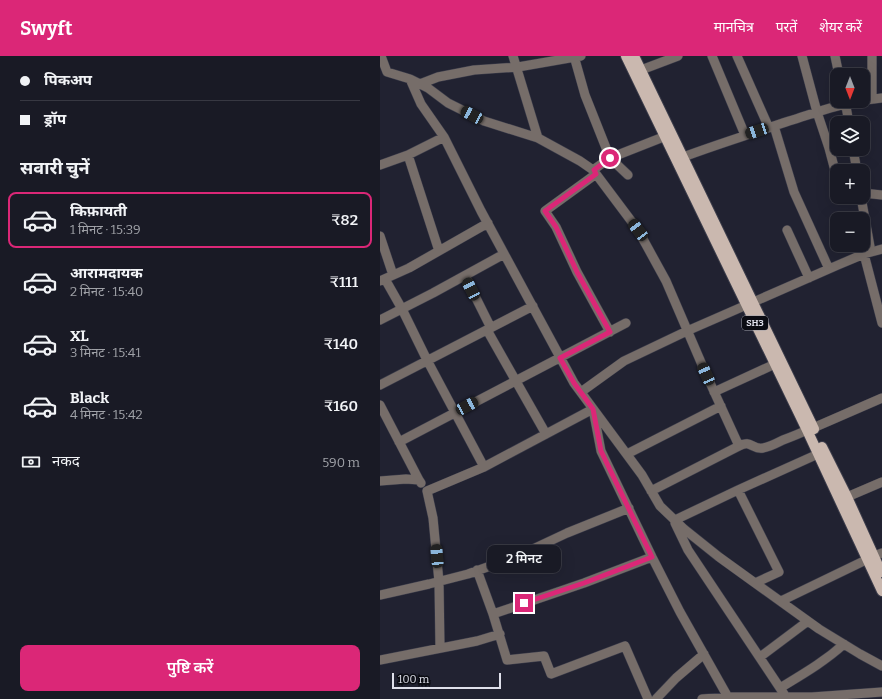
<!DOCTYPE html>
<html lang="hi">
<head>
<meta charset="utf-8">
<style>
  :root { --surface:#191a25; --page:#262732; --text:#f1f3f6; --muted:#9fa1a7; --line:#373842; --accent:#db2777 }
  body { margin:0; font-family:Bitter,"Noto Sans Devanagari",serif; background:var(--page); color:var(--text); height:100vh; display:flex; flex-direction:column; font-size:15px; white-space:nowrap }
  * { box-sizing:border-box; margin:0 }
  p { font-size:13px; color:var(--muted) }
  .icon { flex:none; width:22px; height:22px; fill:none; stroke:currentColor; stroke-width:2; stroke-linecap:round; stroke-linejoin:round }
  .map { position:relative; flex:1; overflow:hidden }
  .details { display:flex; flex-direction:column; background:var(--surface); width:380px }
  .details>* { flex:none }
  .hud { display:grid; align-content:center; height:88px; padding:0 20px; background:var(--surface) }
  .needle { width:26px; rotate:180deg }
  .buttons { position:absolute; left:450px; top:12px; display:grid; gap:8px }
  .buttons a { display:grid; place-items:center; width:40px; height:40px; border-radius:8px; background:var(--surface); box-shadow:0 4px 16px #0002,0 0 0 1px var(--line); font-size:20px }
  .scale { position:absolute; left:12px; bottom:10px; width:109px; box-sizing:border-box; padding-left:4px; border:2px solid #dfe0eb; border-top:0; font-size:11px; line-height:14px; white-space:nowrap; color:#dfe0eb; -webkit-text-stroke:3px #0b0c13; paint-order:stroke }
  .end { position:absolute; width:18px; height:18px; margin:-9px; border:5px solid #db2777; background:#fff; box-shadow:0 0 0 2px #fff }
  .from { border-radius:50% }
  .bubble { position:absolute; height:28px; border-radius:8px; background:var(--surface); box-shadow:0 4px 16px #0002,0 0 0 1px var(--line); font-size:13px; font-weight:600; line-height:28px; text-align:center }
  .car { position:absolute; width:12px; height:24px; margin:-12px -6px; border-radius:5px; box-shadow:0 0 3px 1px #0007; background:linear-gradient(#222 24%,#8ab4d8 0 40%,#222 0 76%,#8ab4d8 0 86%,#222 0) }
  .hud b { display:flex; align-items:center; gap:14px; height:38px; font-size:15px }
  .hud b+b { border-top:1px solid var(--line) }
  .hud i { width:10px; height:10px; background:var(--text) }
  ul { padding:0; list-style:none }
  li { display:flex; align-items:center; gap:12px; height:56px; margin:0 8px 6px; padding:0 12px; border:2px solid transparent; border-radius:8px }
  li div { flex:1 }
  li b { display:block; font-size:15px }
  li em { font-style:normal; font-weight:600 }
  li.active { border-color:var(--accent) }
  li>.icon { width:36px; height:36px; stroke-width:1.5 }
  h2 { padding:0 20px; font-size:18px; line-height:48px }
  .pay { display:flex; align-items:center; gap:10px; height:44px; padding:0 20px; font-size:15px }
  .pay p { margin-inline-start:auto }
  .cta { display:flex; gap:8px; margin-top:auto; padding:8px 20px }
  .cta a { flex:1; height:46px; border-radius:8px; background:var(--accent); color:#fff; font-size:16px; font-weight:600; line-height:46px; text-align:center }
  header { display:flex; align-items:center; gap:24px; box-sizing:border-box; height:56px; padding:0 20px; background:var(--accent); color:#fff }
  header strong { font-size:19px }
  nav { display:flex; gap:22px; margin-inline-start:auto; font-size:14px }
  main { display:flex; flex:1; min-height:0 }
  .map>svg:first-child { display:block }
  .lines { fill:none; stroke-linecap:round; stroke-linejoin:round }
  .minor-casing { stroke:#3c3d4b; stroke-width:10 }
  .major-casing { stroke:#3c3d4b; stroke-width:12 }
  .minor { stroke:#766d69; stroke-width:9 }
  .major { stroke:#cab8af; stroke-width:10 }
  .route { stroke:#db2777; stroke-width:5 }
  .labels { text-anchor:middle; stroke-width:4; stroke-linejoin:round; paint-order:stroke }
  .shield { fill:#0b0c13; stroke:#9fa0aa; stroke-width:1 }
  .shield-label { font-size:9px; font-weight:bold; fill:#dfe0eb }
</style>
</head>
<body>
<header>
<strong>Swyft</strong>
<nav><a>मानचित्र</a><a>परतें</a><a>शेयर करें</a></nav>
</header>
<main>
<section class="details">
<div class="hud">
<b><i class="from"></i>पिकअप</b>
<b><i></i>ड्रॉप</b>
</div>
<h2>सवारी चुनें</h2>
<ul>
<li class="active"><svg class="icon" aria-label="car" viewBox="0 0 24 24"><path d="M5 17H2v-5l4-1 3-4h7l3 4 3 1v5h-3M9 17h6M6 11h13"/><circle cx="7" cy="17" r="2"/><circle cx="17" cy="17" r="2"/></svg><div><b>किफ़ायती</b><p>1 मिनट · 15:39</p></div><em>₹82</em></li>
<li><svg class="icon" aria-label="car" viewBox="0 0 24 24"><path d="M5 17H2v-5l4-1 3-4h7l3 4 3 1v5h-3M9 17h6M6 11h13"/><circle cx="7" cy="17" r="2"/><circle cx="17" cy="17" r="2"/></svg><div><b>आरामदायक</b><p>2 मिनट · 15:40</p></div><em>₹111</em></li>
<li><svg class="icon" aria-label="car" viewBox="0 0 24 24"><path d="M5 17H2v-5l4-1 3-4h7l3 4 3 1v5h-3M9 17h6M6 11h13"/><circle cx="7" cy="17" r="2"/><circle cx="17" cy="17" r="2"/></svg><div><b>XL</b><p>3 मिनट · 15:41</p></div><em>₹140</em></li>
<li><svg class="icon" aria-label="car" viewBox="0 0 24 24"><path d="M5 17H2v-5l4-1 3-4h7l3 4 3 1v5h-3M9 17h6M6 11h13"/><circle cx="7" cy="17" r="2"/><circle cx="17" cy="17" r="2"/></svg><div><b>Black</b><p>4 मिनट · 15:42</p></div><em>₹160</em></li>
</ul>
<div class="pay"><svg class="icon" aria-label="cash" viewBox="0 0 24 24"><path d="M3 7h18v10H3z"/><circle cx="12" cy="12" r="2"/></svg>नकद<p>590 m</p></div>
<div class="cta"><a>पुष्टि करें</a></div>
</section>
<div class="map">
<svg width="502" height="643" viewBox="0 0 502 643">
  <rect width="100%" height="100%" fill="#212231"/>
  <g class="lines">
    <!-- minor casing -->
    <g class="minor-casing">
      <path id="minor" d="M 1,0 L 7,16 L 30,23 L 41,48 L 64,81 L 101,155 L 194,327 L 262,419 L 280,450 L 304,473 L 339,501 L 375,527 L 439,573 L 480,598 L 502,610
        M 133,0 L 158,82
        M 194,0 L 205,39 L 230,102 L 248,119
        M 332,0 L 365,79
        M 357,0 L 389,72
        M 422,0 L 437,56 L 449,92 L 457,122
        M 455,0 L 459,19
        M 492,0 L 492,43
        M 261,14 L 298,0
        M 30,23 L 48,32 L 68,47 L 104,65 L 158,82 L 200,105 L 213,114 L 258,174 L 286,225 L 326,318 L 359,390 L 271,435
        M 40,28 L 58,21 L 94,14 L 138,11 L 201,0
        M 486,44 L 502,42
        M 465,45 L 469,67
        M 394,70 L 414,136 L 449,213
        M 473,93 L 477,115
        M 28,99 L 59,195
        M 303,101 C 338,88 373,77 409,65 C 432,58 455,49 480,45
        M 0,109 L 28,99 L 64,81
        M 213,114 L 230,102 L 291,78
        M 216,118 L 165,155 L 176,171 L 197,216 L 230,276
        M 483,137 L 502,139
        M 481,141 L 491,196
        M 407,174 L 429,222
        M 0,180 L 13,219
        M 484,198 L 502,267
        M 85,220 L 111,272
        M 5,223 L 22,253 L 47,304 L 104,411
        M 0,225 L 29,212 L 108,167
        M 0,264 L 53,237 L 124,198
        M 107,274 L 166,378
        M 0,329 L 153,250
        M 201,336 L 244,305 L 307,275 L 458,209 L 484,198 L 502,193
        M 334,336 L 395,308
        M 0,349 L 39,424
        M 433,372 L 502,342
        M 19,386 L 246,267
        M 359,390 C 371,383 372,394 383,392 C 390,391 397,387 403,384 C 411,381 419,378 427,374
        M 247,398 L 341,350
        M 0,425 L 26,423 L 39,424 L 41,427
        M 358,434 L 399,516 L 375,527
        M 467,441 L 502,426
        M 295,464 L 358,434 L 438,398
        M 295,467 L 308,494 L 406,641
        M 494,500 L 502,497
        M 97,514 L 113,558
        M 0,539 L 49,528 L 88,518 L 138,500 L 187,477 L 249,452
        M 401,545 L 488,503
        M 60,592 L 59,526 L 53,462 L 47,435 L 104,411 L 213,353 L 221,395 L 272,501 L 300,556 L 349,643
        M 380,601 L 428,565
        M 0,604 L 97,585 L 120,578
        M 400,632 C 423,618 444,606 464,588
        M 268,643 L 245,590 L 171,618 L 164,600 L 127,604 L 113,558 L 204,527 L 272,501
        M 276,643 L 296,622 L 324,598
        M 322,643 L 348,641 L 432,641 L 502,636"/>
    </g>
    <!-- major casing -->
    <g class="major-casing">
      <path id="major" d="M 246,0 L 427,374 L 502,535
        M 254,0 L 434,373
        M 442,391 L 467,441 L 501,516"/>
    </g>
    <!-- minor -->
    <use href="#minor" class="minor"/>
    <!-- major -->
    <use href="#major" class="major"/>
  </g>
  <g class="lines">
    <!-- route -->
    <path class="route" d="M 144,547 L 204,527 L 272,501 L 221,395 L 213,353 L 194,327 L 180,302 L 230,276 L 197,216 L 176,171 L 165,155 L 216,118 L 214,114 L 230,102"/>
  </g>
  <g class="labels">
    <!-- shield labels -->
    <rect class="shield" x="362" y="260" width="26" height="14" rx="3"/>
    <g class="shield-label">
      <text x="375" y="270">SH3</text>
    </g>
  </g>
</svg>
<div class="buttons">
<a><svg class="needle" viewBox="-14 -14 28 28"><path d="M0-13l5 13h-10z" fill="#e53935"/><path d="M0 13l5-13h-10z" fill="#9fa1a7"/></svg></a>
<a><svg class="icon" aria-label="layers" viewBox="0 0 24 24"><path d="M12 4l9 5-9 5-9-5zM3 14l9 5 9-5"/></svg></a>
<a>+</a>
<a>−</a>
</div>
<div class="scale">100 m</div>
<i class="end from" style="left:230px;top:102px"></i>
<i class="end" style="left:144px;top:547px"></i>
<div class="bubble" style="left:107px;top:489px;width:74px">2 मिनट</div>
<i class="car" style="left:92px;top:59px;rotate:298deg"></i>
<i class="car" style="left:377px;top:75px;rotate:252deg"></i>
<i class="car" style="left:258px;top:174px;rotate:323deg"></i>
<i class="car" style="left:91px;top:233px;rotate:333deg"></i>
<i class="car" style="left:326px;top:318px;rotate:336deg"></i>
<i class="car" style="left:87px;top:350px;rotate:62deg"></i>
<i class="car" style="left:57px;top:500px;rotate:355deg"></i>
</div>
</main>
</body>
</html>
